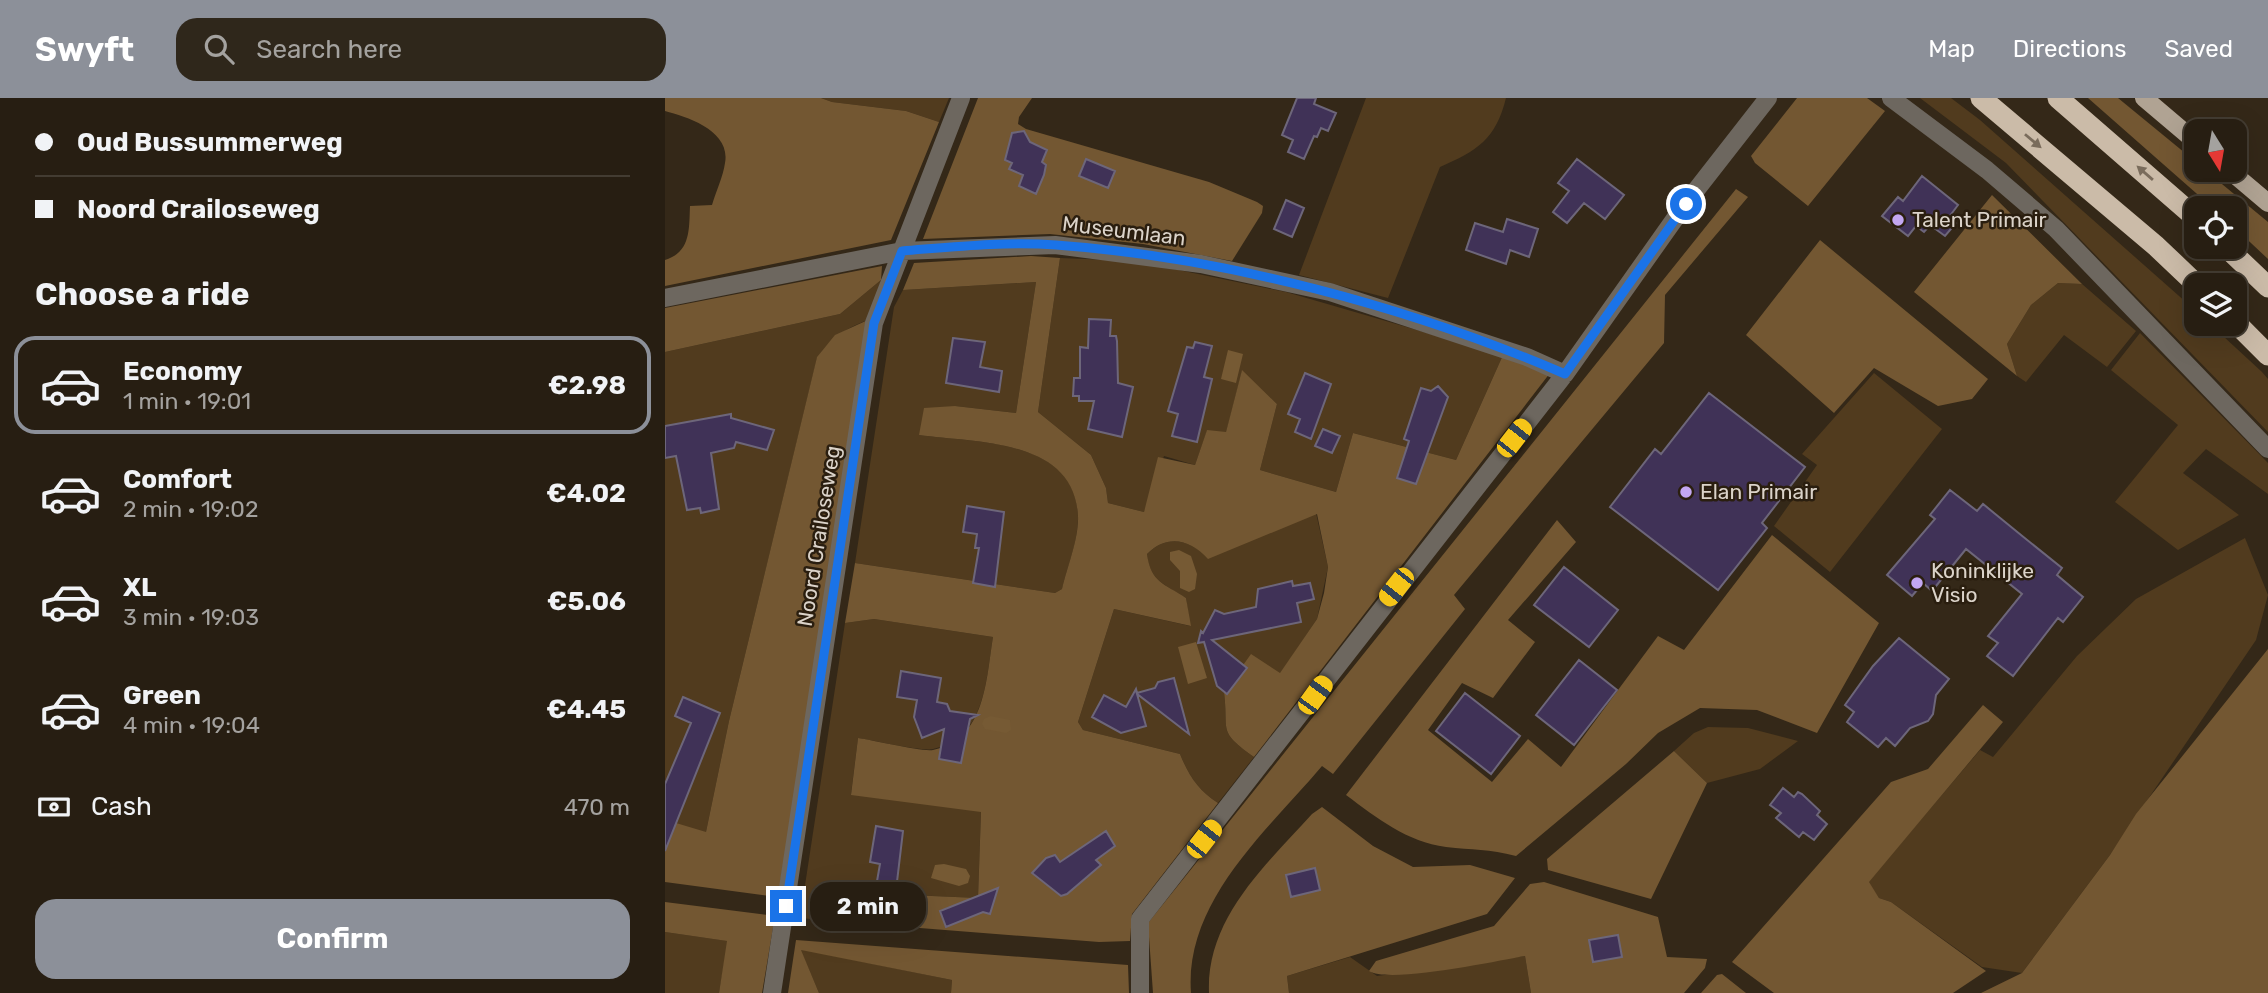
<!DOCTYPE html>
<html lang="en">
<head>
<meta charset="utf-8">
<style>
  :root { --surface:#271e12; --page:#2f271b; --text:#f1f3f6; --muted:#a4a29f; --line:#433c32; --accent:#8c9099 }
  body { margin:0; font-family:Rubik,sans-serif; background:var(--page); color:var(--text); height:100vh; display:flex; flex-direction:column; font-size:26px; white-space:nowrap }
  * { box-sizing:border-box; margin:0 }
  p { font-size:23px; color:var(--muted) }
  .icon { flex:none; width:38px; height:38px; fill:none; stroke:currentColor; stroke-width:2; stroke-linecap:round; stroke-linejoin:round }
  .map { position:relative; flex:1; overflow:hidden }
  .details { display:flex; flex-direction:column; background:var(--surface); width:665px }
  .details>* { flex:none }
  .banner { display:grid; align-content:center; height:154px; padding:0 35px; background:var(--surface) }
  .needle { width:46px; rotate:169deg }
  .buttons { position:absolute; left:1519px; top:21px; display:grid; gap:14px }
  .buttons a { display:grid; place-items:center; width:63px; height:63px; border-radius:14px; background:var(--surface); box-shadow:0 7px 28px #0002,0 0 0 2px var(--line); font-size:35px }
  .end { position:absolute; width:32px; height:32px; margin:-16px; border:9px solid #1a73e8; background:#fff; box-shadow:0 0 0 4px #fff }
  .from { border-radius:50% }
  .bubble { position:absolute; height:49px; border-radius:21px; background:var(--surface); box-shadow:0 7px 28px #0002,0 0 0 2px var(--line); font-size:23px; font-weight:700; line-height:49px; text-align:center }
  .car { position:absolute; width:21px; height:42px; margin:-21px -10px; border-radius:9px; box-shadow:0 0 5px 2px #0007; background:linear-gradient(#f5c518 24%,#345 0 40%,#f5c518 0 76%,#345 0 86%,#f5c518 0) }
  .banner b { display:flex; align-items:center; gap:24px; height:66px; font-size:26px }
  .banner b+b { border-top:2px solid var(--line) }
  .banner i { width:18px; height:18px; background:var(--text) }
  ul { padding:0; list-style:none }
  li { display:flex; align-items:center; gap:21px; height:98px; margin:0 14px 10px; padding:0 21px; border:4px solid transparent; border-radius:21px }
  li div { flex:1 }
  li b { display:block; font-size:26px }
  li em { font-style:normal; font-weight:700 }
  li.on { border-color:var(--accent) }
  li>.icon { width:63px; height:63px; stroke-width:1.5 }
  h2 { padding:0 35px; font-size:32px; line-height:84px }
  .pay { display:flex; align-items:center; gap:18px; height:77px; padding:0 35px; font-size:26px }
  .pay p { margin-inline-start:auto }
  .primary-button { display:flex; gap:14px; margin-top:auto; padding:14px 35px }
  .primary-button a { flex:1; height:80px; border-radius:21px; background:var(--accent); color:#fff; font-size:28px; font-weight:700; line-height:80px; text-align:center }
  header { display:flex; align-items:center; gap:42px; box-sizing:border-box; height:98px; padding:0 35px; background:var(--accent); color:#fff }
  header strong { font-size:33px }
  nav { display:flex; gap:38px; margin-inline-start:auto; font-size:24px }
  .search { width:490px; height:63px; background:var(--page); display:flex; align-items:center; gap:18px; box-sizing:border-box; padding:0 24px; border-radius:21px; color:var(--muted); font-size:26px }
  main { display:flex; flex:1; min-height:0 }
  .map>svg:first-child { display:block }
  .green { fill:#513b1e }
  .forest { fill:#735732 }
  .water { fill:#765a34 }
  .building { fill:#403257; stroke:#6d667a; stroke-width:2 }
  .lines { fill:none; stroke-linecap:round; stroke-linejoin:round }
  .minor { stroke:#6d675f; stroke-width:18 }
  .major { stroke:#b0a393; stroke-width:18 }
  .highway { stroke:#cbbba8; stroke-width:21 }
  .oneway { fill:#7a6c5c }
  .route { stroke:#1a73e8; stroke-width:9 }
  .poi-dot { fill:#c3a7f2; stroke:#2a1e0f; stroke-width:2.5 }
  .labels { text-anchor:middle; stroke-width:5; stroke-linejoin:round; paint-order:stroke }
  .poi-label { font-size:21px; fill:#dbd3c9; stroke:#2a1e0f; text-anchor:start }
  .street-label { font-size:21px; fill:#dbd3c9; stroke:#2a1e0f }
</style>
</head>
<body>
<header>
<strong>Swyft</strong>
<div class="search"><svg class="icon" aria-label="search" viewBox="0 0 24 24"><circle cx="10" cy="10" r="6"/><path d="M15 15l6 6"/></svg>Search here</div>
<nav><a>Map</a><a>Directions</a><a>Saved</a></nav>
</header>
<main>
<section class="details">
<div class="banner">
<b><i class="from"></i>Oud Bussummerweg</b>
<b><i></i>Noord Crailoseweg</b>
</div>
<h2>Choose a ride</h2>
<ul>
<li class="on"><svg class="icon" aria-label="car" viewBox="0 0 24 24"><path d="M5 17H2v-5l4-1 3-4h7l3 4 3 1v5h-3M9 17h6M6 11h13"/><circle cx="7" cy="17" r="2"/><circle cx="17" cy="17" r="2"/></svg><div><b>Economy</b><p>1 min · 19:01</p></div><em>€2.98</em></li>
<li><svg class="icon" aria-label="car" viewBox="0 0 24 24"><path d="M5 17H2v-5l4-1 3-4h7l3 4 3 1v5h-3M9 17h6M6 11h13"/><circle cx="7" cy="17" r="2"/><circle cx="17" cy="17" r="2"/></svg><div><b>Comfort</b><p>2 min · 19:02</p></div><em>€4.02</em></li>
<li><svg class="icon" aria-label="car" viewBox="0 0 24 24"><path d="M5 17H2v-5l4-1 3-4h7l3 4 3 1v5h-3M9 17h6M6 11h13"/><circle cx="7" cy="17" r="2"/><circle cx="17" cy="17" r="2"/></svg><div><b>XL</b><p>3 min · 19:03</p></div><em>€5.06</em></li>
<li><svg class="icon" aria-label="car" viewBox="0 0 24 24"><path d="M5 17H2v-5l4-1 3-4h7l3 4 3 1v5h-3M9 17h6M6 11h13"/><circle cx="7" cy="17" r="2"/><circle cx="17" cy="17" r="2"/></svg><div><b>Green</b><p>4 min · 19:04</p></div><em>€4.45</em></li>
</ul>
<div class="pay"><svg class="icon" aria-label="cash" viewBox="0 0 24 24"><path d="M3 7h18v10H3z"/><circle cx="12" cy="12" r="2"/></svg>Cash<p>470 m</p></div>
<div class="primary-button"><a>Confirm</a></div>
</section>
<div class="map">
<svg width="1603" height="895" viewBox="0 0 1603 895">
  <rect width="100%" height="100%" fill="#342818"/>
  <!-- green -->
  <path class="green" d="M 156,0 L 284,0 L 274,24 L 241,13 L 167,4 Z
    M 701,0 L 841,0 C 831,41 812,53 775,69 L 723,200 L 634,177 Z
    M 1255,0 L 1286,0 L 1315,22 L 1531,213 L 1531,226 L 1545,226 L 1597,274 L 1603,281 L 1603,334 L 1341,65 Z
    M 395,160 L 470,163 L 621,194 L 838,257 L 791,362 L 688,335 L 671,394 L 595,372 L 612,306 L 577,273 L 561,335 L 542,333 L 530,367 L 499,358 L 479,414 L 443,405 L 441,390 L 426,357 L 373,314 Z
    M 216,182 L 205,221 C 183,229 165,240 152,260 L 64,623 L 41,734 L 0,747 L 0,254 L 175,216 Z
    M 371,184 L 351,315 L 290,308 L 254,337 C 311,345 410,340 413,418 C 414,441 402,469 397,491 L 390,495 L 190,465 L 229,209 L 238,192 Z
    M 1393,185 L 1417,186 L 1471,233 L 1442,269 L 1399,237 L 1361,284 L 1352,278 L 1342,246 L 1366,207 Z
    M 1475,235 L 1603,365 L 1603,396 L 1541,351 L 1518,375 L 1574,417 L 1513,452 L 1450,404 L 1513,327 L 1446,272 Z
    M 1209,275 L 1277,331 L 1165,474 L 1109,428 L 1152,367 L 1137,356 Z
    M 651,415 L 663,469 L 652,521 L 615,576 L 559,594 C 564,635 552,632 589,659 L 553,705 C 533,692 524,678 515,656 L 418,632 L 413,624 L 449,511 L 525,528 L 521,500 C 500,486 485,484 482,456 C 502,436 524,441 543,460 Z
    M 1580,440 L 1603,497 L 1591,542 L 1445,757 L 1357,875 L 1317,869 L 1226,804 L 1214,800 L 1203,784 L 1315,652 L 1328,659 L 1412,558 L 1471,501 Z
    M 209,521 L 328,539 C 321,581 321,640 268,651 C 258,654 208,642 193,640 L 186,696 L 316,713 L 313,800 L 244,797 L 240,814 L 208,808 L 204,826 L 135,820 L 180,525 Z
    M 1043,629 L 1083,630 L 1133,643 L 1095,671 L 1042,685 L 1009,653 L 1029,635 Z
    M 0,834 L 63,843 L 54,895 L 0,895 Z
    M 135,851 L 287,882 L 286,895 L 154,895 Z
    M 860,858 L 866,895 L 624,895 L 622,878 L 685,859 L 712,878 Z"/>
  <!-- forest -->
  <path class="forest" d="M 0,0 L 156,0 L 167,4 L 241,13 L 274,24 L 226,142 L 0,188 L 0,162 C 26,154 24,131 25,108 L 47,107 C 51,93 58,79 60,65 C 66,33 23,19 0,13 Z
    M 313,0 L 367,0 L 354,19 L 353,26 L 361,31 L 544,84 L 592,104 L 598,108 L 597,115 L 567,163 L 478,146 L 385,136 L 258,141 Z
    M 1132,0 L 1202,0 L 1220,13 L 1143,108 L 1090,65 L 1086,58 Z
    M 1423,0 L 1453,0 L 1531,64 L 1531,72 L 1540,72 L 1603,124 L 1603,161 L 1570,130 L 1570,110 L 1548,110 Z
    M 1071,91 L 1083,99 L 1000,197 L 999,245 L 789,497 L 800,511 L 668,676 L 657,668 C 603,732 519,803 526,895 L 488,895 L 483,825 Z
    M 1327,97 L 1417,186 L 1393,185 L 1366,207 L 1342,246 L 1352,278 L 1249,194 Z
    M 1155,142 L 1323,281 L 1307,301 L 1273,308 L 1209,270 L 1169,315 L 1081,237 Z
    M 366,158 L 395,160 L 373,314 L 426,357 L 441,390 L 443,405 L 479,414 L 493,359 L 530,367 L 542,332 L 561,334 L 577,272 L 612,306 L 595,372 L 671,394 L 688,335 L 791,362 L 838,257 L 885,275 L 589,659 C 552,632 564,635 559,594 L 586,556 L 615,575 L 652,521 L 659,495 L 663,469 L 652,416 L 543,461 C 525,441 502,436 482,456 C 486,485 499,485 521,500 L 526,528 L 449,511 L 413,624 L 418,632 L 515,656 C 524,678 533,692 553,705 L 467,816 L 465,843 L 434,844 L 204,826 L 207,808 L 239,814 L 244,797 L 313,800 L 316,714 L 186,697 L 193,640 C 208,642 257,654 268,652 C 321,641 321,581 328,539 L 209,521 L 180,525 L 190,465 L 390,495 L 397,491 C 402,469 414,440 413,418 C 409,340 311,345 254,337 L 259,310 L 290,308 L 351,315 L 371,184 L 238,192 L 249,165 Z
    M 217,168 L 216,182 L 175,216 L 0,254 L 0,210 Z
    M 205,221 L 113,799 L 0,784 L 0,747 L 11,725 L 41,734 L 64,623 L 152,259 L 170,237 Z
    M 892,422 L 911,444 L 843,522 L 870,544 L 828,600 L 797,585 L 763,632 L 827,684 L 863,641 L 896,669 L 993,538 L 1019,552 L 1107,437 L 1214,525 L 1152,635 L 1092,612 L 1035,610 L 993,635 L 961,666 L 851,758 C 824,751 807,752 781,749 C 742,744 712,720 681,697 Z
    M 1603,551 L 1603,895 L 1316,895 L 1357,875 L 1445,757 L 1471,716 Z
    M 1318,607 L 1338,624 L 1204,784 L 1214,800 L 1226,804 L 1321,873 L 1288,895 L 1109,895 L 1067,864 L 1226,684 L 1263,671 Z
    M 1009,653 L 1042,685 L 986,801 L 883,772 L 882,761 Z
    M 657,709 L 708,748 L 748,769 L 805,767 L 850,780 L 822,816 L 622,878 L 624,895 L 544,895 C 541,820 601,767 647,716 Z
    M 879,784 L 993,819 L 1002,859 L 1042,861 L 1040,870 L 1019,895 L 866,895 L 860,858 C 831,863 724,886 704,873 L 711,863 L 829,828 L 865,786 Z
    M 0,804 L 110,818 L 97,895 L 54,895 L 62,843 L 0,834 Z
    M 131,842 L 463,867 L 464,895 L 286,895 L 287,882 L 136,852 L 154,895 L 123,895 Z
    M 1057,876 L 1081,895 L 1036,895 L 1052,877 Z"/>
  <!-- water -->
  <path class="water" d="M 563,252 L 578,256 L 571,285 L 556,281 Z
    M 514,452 L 526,458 L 532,476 L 530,491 L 524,494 L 515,490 L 515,473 L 505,462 L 505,454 Z
    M 531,544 L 542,580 L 523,586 L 513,549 Z
    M 325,618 L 345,622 L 346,632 L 341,635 L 320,631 L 317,626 L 319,621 Z
    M 279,766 L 301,771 L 305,778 L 303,785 L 294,788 L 266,780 L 270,767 Z"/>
  <!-- building -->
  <path class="building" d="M 632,0 L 651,0 L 649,6 L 671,15 L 663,33 L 656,30 L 652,39 L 649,38 L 639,61 L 623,54 L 628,42 L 617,37 Z
    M 359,33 L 365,44 L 382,52 L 377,64 L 381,67 L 379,77 L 371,96 L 354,88 L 358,77 L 344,71 L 347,65 L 340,62 L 347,35 Z
    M 421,61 L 450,73 L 443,90 L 414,78 Z
    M 912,61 L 959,97 L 940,121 L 919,105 L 902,125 L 888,114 L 904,93 L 893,85 Z
    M 1257,78 L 1293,107 L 1284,119 L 1291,125 L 1280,138 L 1265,127 L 1259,134 L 1251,128 L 1243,138 L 1217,118 L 1233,99 L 1238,103 Z
    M 621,102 L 639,110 L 627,139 L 609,131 Z
    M 842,121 L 873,131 L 864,159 L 845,152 L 841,166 L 801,152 L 810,125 L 838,134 Z
    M 424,221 L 446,222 L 445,238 L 451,238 L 452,243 L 453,285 L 468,289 L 457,339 L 423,331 L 429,303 L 414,303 L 414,298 L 408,298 L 409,280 L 415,280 L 415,249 L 423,250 Z
    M 288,240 L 320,244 L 315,269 L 337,273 L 334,294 L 281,285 Z
    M 530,244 L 547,248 L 539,279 L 547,281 L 532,344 L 507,338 L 513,316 L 503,313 L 522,249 L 528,250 Z
    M 640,275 L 666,286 L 646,341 L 630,334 L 635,321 L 623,316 Z
    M 773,288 L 783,299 L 751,386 L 732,380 L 744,343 L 739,341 L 756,290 L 766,293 Z
    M 1044,295 L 1140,369 L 1097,425 L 1102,430 L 1053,492 L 945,409 L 990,351 L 996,356 Z
    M 66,316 L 66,320 L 109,332 L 102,352 L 71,344 L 69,350 L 46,355 L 54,411 L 36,415 L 35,410 L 22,412 L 11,358 L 0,360 L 0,328 Z
    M 658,331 L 675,338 L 667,355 L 650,348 Z
    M 1285,392 L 1312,413 L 1318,406 L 1356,437 L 1397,470 L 1392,477 L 1418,499 L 1398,524 L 1393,520 L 1348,578 L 1322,558 L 1333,545 L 1323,538 L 1357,496 L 1301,451 L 1267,493 L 1258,485 L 1247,498 L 1222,477 L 1270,421 L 1265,417 Z
    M 302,408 L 339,414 L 330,489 L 308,485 L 314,450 L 310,450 L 312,436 L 298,434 Z
    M 899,469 L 953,512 L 924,549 L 869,507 Z
    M 627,483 L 628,488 L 645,485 L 649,501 L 632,505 L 636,524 L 547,542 L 582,570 L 562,596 L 552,588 L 539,544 L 533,545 L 536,533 L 538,535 L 550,512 L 559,516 L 591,509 L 593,491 Z
    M 1234,540 L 1284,581 L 1271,597 L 1268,616 L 1263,623 L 1245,630 L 1230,648 L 1221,640 L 1213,649 L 1182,624 L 1189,614 L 1180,607 L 1208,568 Z
    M 914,562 L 952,592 L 909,647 L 871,617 Z
    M 236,573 L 276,580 L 272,604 L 282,606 L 285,613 L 313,617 L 305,621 L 296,665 L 274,661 L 279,631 L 257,640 L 249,619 L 252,602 L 232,599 Z
    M 509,580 L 524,636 L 472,596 L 481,628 L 456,635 L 427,619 L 439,597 L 461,609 L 471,591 L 472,595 L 490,590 L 493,584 Z
    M 800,595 L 855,638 L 826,676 L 771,633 Z
    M 18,599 L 55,615 L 0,753 L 0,686 L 26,625 L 10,618 Z
    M 1118,690 L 1129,699 L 1133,694 L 1137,696 L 1155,713 L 1152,717 L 1162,726 L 1149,742 L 1138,734 L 1134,739 L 1111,720 L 1116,715 L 1105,707 Z
    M 211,728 L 238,733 L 231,792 L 211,789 L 215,766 L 205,764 Z
    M 441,733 L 450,748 L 431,762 L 436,767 L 402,796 L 396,798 L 367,775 L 381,760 L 390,757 L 395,764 Z
    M 650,770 L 655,792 L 626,799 L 621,777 Z
    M 333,790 L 325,816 L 318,814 L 281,829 L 275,813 Z
    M 953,837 L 957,859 L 928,864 L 924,842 Z"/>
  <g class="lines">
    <!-- minor -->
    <path class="minor" d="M 1226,0 L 1322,72 L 1391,131 L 1603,351
      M 0,200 L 237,153 L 390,147 L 536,166 L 665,194 L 862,259 L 900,276
      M 107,895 L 209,225 L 296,0
      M 475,895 L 475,821 L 900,276 L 1021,105 L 1103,0"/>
    <!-- major -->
    <path class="major" d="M 1479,0 L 1531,44
      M 1564,72 L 1603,105"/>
    <!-- highway -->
    <path class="highway" d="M 1316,0 L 1491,148 L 1532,187
      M 1393,0 L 1531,120
      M 1561,149 L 1603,189
      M 1570,224 L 1603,257"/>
  </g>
  <!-- one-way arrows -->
  <defs><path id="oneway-solid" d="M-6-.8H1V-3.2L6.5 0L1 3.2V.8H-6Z" transform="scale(1.75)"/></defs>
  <g class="oneway">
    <use href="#oneway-solid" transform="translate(1368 43) rotate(40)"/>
    <use href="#oneway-solid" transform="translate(1480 75) rotate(-139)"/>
  </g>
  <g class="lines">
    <!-- route -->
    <path class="route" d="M 121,808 L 209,225 L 237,153 C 287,149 340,143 391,147 C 559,159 745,209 900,276 L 1021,106"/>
  </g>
  <!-- markers -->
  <g class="poi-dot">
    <circle cx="1233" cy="122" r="7"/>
    <circle cx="1021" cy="394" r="7"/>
    <circle cx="1252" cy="485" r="7"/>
  </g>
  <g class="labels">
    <!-- poi labels -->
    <g class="poi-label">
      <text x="1247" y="129">Talent Primair</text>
      <text x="1035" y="401">Elan Primair</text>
      <text x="1266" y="480">Koninklijke<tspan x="1266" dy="24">Visio</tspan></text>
    </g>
    <!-- street labels -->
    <g class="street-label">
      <text transform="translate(459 133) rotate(7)" y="7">Museumlaan</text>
      <text transform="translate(154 438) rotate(-81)" y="7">Noord Crailoseweg</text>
    </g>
  </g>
</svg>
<div class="buttons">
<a><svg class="needle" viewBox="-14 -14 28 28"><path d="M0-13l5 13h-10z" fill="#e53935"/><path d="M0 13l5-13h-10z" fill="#a4a29f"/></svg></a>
<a><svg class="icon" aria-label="locate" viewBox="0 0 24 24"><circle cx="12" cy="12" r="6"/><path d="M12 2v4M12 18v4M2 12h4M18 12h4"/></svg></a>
<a><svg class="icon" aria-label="layers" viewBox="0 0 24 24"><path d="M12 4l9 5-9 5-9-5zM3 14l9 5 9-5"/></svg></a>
</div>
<i class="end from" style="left:1021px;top:106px"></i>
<i class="end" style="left:121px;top:808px"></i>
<div class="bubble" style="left:145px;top:784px;width:116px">2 min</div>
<i class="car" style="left:849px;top:340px;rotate:38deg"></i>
<i class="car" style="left:731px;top:489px;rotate:218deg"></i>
<i class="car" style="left:650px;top:597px;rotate:36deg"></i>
<i class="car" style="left:539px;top:741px;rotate:38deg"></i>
</div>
</main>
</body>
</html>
